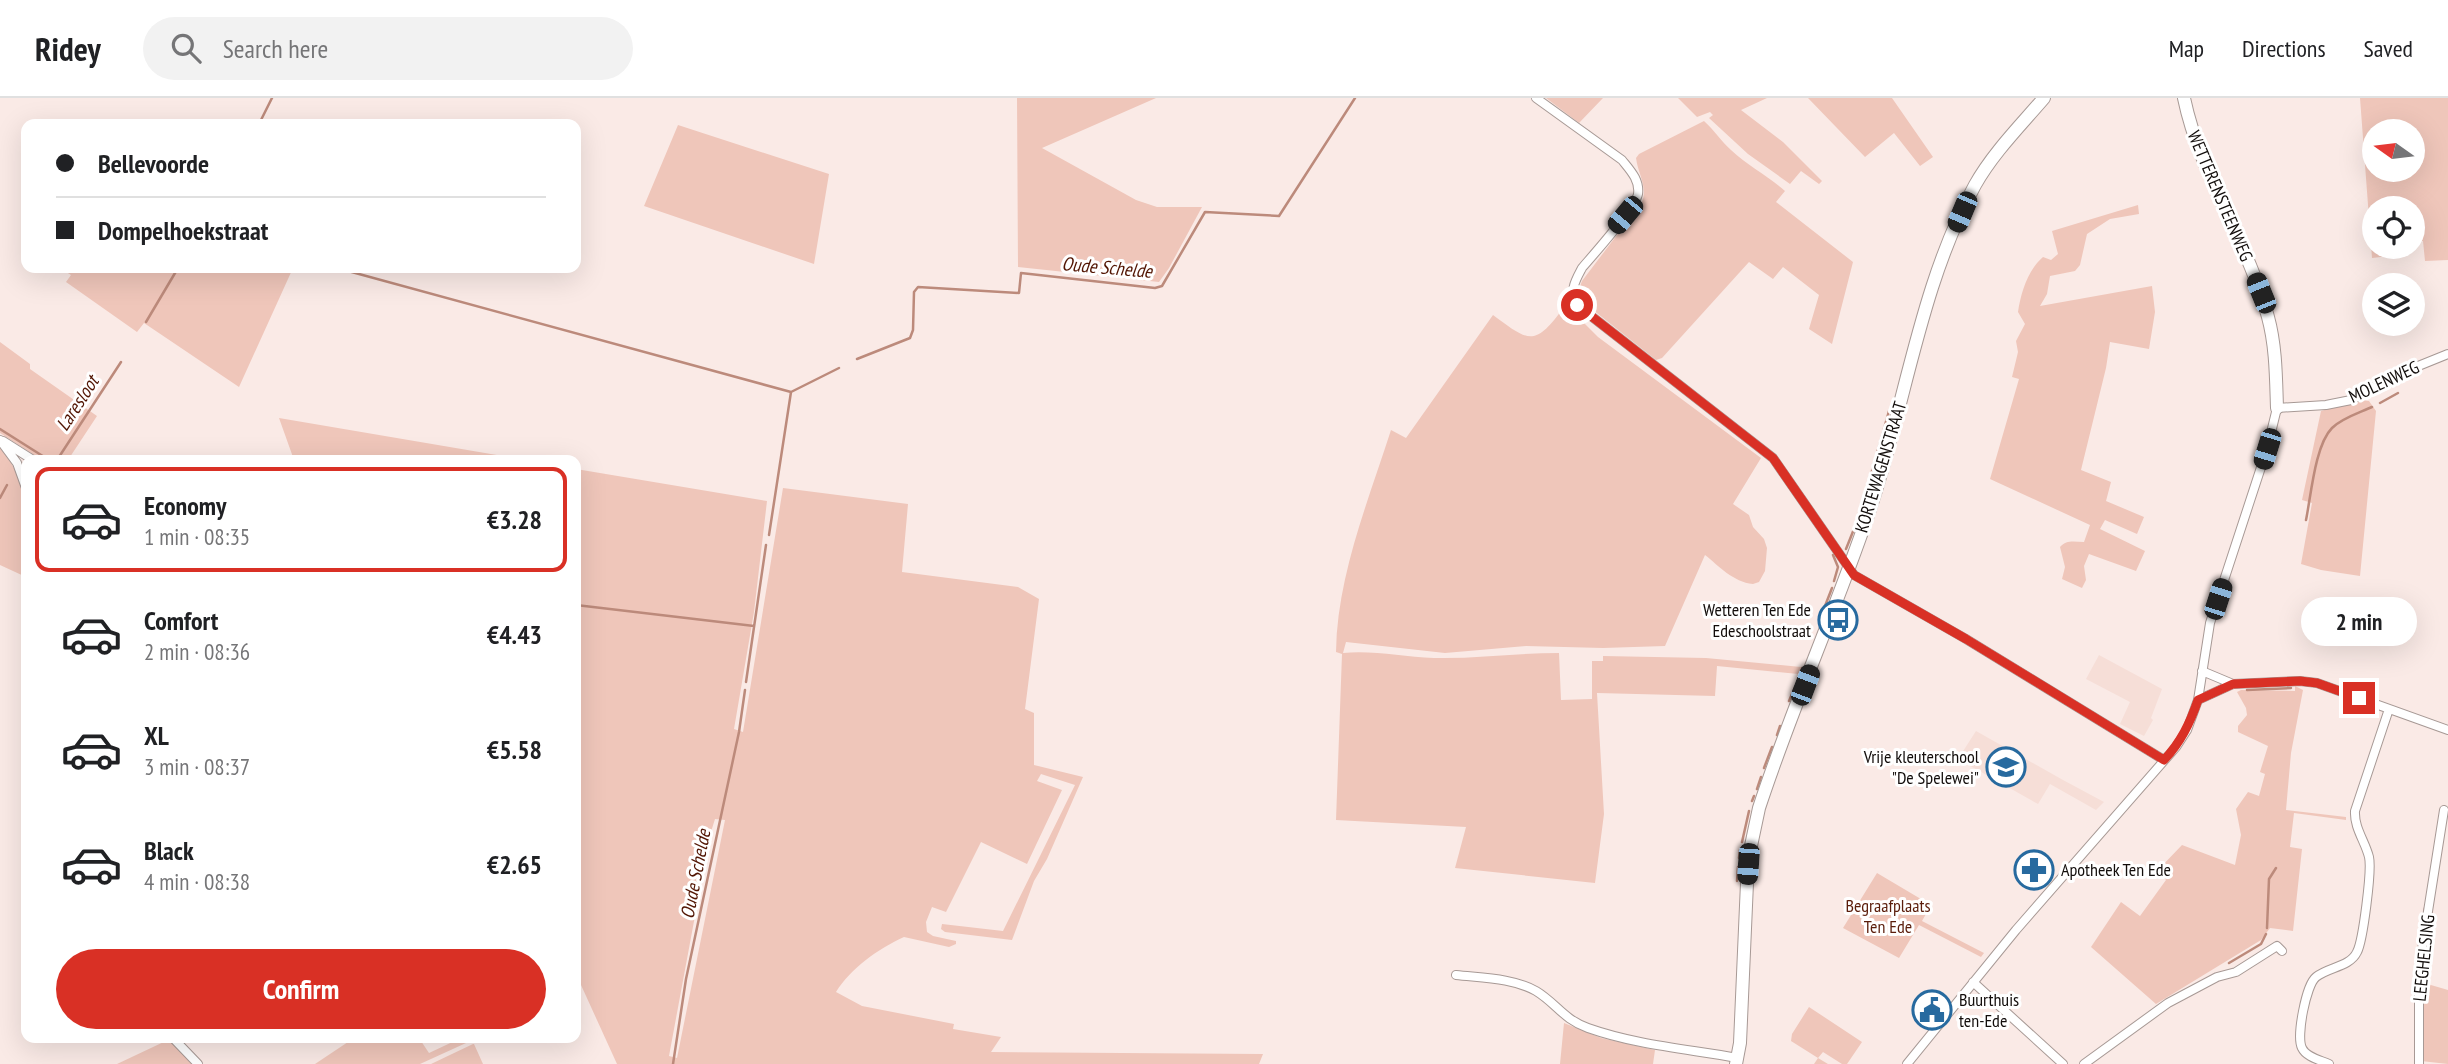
<!DOCTYPE html>
<html lang="en">
<head>
<meta charset="utf-8">
<style>
  :root { --surface:#fff; --page:#f2f2f2; --text:#202124; --muted:#757577; --line:#e0e0e0; --accent:#d93025 }
  body { margin:0; font-family:"PT Sans Narrow",sans-serif; background:var(--page); color:var(--text); height:100vh; display:flex; flex-direction:column; font-size:26px; white-space:nowrap }
  * { box-sizing:border-box; margin:0 }
  p { font-size:23px; color:var(--muted) }
  .icon { flex:none; width:38px; height:38px; fill:none; stroke:currentColor; stroke-width:2; stroke-linecap:round; stroke-linejoin:round }
  .map { position:relative; flex:1; overflow:hidden }
  .details { position:absolute; left:21px; top:357px; width:560px; height:588px; display:flex; flex-direction:column; background:var(--surface); border-radius:14px; box-shadow:0 7px 28px #0002 }
  .details>* { flex:none }
  .hud { position:absolute; left:21px; top:21px; width:560px; height:154px; border-radius:14px; box-shadow:0 7px 28px #0002; display:grid; align-content:center; height:154px; padding:0 35px; background:var(--surface) }
  .needle { width:46px; rotate:284deg }
  .tools { position:absolute; left:2362px; top:21px; display:grid; gap:14px }
  .tools a { display:grid; place-items:center; width:63px; height:63px; border-radius:50%; background:var(--surface); box-shadow:0 7px 28px #0002; font-size:35px }
  .end { position:absolute; width:32px; height:32px; margin:-16px; border:9px solid #d93025; background:#fff; box-shadow:0 0 0 4px #fff }
  .from { border-radius:50% }
  .bubble { position:absolute; height:49px; border-radius:24px; background:var(--surface); box-shadow:0 7px 28px #0002; font-size:23px; font-weight:700; line-height:49px; text-align:center }
  .car { position:absolute; width:21px; height:42px; margin:-21px -10px; border-radius:9px; box-shadow:0 0 5px 2px #0007; background:linear-gradient(#222 24%,#8ab4d8 0 40%,#222 0 76%,#8ab4d8 0 86%,#222 0) }
  .hud b { display:flex; align-items:center; gap:24px; height:66px; font-size:26px }
  .hud b+b { border-top:2px solid var(--line) }
  .hud i { width:18px; height:18px; background:var(--text) }
  ul { padding:12px 0 0; list-style:none }
  li { display:flex; align-items:center; gap:21px; height:105px; margin:0 14px 10px; padding:0 21px; border:4px solid transparent; border-radius:14px }
  li div { flex:1 }
  li b { display:block; font-size:26px }
  li em { font-style:normal; font-weight:700 }
  li.current { border-color:var(--accent) }
  li>.icon { width:63px; height:63px; stroke-width:1.5 }
  .primary-button { display:flex; gap:14px; margin-top:auto; padding:14px 35px }
  .primary-button a { flex:1; height:80px; border-radius:42px; background:var(--accent); color:#fff; font-size:28px; font-weight:700; line-height:80px; text-align:center }
  header { display:flex; align-items:center; gap:42px; box-sizing:border-box; height:98px; padding:0 35px; background:var(--surface); border-bottom:2px solid var(--line) }
  header strong { font-size:33px }
  nav { display:flex; gap:38px; margin-inline-start:auto; font-size:24px }
  .search { width:490px; height:63px; background:var(--page); display:flex; align-items:center; gap:18px; box-sizing:border-box; padding:0 24px; border-radius:38px; color:var(--muted); font-size:26px }
  .map>svg:first-child { display:block }
  .built { fill:#f6ded7 }
  .green { fill:#efc6ba; fill-rule:evenodd }
  .lines { fill:none; stroke-linecap:round; stroke-linejoin:round }
  .stream { stroke:#bc8a7b; stroke-width:2.5 }
  .street-casing { stroke:#a79995; stroke-width:10 }
  .secondary-casing { stroke:#a79995; stroke-width:14 }
  .street { stroke:#fff; stroke-width:8 }
  .secondary { stroke:#fff; stroke-width:12 }
  .route { stroke:#d93025; stroke-width:9 }
  .labels { text-anchor:middle; stroke-width:6; stroke-linejoin:round; paint-order:stroke }
  .street-label { font-size:18px; fill:#120d0b; stroke:#fff }
  .poi-label { font-size:18px; fill:#120d0b; stroke:#fff; text-anchor:end }
  .park-label { font-size:18px; fill:#5b1d0b; stroke:#fff }
  .water-label { font-size:19px; font-style:italic; fill:#521503; stroke:#fff }
</style>
</head>
<body>
<header>
<strong>Ridey</strong>
<div class="search"><svg class="icon" aria-label="search" viewBox="0 0 24 24"><circle cx="10" cy="10" r="6"/><path d="M15 15l6 6"/></svg>Search here</div>
<nav><a>Map</a><a>Directions</a><a>Saved</a></nav>
</header>
<div class="map">
<svg width="2448" height="966" viewBox="0 0 2448 966">
  <rect width="100%" height="100%" fill="#faeae6"/>
  <!-- built -->
  <path class="built" d="M 2099,557 L 2162,591 L 2151,620 L 2153,622 L 2144,638 L 2120,626 L 2130,604 L 2086,581 Z
    M 1976,633 L 2063,682 L 2104,704 L 2096,712 L 2050,686 L 2038,706 L 1958,661 Z"/>
  <!-- green -->
  <path class="green" d="M 1017,0 L 1156,0 L 1042,50 L 1136,102 L 1157,109 L 1202,109 L 1169,170 L 1159,184 L 1018,169 Z
    M 1546,0 L 1603,0 L 1579,25 Z
    M 1678,0 L 1767,0 L 1741,12 L 1783,44 L 1822,83 L 1819,86 L 1801,73 L 1790,86 L 1748,56 L 1709,20 L 1713,17 L 1710,14 L 1697,19 Z
    M 1808,0 L 1892,0 L 1933,59 L 1920,68 L 1894,35 L 1865,59 Z
    M 2360,0 L 2448,0 L 2448,162 L 2425,163 L 2423,143 L 2413,143 L 2413,110 L 2375,110 L 2375,149 L 2398,149 L 2399,157 L 2372,160 ZM 2375,33 L 2413,33 L 2413,72 L 2375,72 Z
    M 1704,23 C 1714,32 1721,43 1731,52 C 1747,67 1768,78 1785,93 L 1776,104 L 1853,164 L 1832,246 L 1809,231 L 1819,197 L 1783,169 L 1773,181 L 1749,164 L 1662,260 L 1656,262 L 1583,204 C 1578,196 1579,191 1582,183 L 1642,104 C 1648,89 1638,76 1636,60 L 1639,56 Z
    M 678,27 L 829,76 L 814,166 L 644,108 Z
    M 2138,107 L 2139,116 L 2110,121 L 2087,136 L 2080,167 L 2075,173 L 2050,178 L 2047,196 L 2040,208 L 2152,188 L 2155,214 L 2149,251 L 2110,244 L 2106,270 L 2081,372 L 2111,384 L 2106,403 L 2144,419 L 2137,436 L 2105,422 L 2100,431 L 2145,453 L 2136,473 L 2089,456 L 2084,468 L 2086,482 L 2082,490 L 2062,481 L 2065,469 L 2060,449 C 2067,441 2075,444 2084,444 L 2090,427 L 1990,381 L 2019,281 L 2012,279 L 2018,254 L 2016,243 L 2025,226 L 2018,214 C 2021,194 2028,172 2043,159 L 2051,162 L 2058,156 L 2052,133 Z
    M 60,170 L 293,170 L 239,289 L 144,225 L 137,234 L 66,184 L 71,177 Z
    M 1561,213 L 1572,213 L 1598,239 L 1761,360 L 1733,406 L 1749,417 L 1753,429 L 1764,441 L 1767,450 L 1765,473 L 1759,484 L 1753,486 C 1733,484 1719,468 1705,457 L 1665,548 L 1603,550 L 1526,548 L 1445,555 L 1346,544 L 1343,555 C 1373,552 1403,559 1434,560 C 1476,561 1517,555 1559,555 L 1561,602 L 1592,601 L 1592,563 L 1603,563 L 1603,558 L 1706,560 L 1801,569 L 1798,576 L 1717,568 L 1715,598 L 1597,595 L 1604,716 L 1595,785 L 1455,770 L 1466,729 L 1336,722 L 1342,556 L 1336,554 C 1337,478 1368,404 1391,332 L 1406,340 L 1493,217 C 1527,242 1534,250 1561,213 Z
    M 0,244 L 30,266 L 30,271 L 97,318 L 68,362 L 42,362 L 0,335 Z
    M 2358,302 L 2369,303 L 2376,313 L 2360,478 L 2321,472 L 2301,466 L 2312,405 L 2302,402 L 2321,313 Z
    M 279,320 L 526,362 L 294,362 Z
    M 0,350 C 33,386 26,434 26,479 L 0,467 Z
    M 576,371 L 767,403 L 754,514 L 734,631 L 743,634 L 783,390 L 908,406 L 902,474 L 1018,489 L 1039,501 L 1025,611 L 1034,615 L 1034,667 L 1083,679 L 1047,761 L 1034,783 L 1012,842 L 945,834 L 941,831 L 942,826 L 1003,833 L 1075,687 L 1041,676 L 1037,683 L 1062,692 L 1027,766 L 981,744 L 946,814 L 932,809 L 926,824 L 927,834 L 933,838 L 956,843 L 956,846 L 949,849 L 904,839 C 878,851 851,870 836,894 L 862,908 L 954,926 L 953,931 L 1001,939 L 991,954 L 1263,956 L 1259,966 L 617,966 L 576,876 ZM 715,721 L 725,722 L 677,960 L 669,958 L 710,737 Z
    M 2295,588 L 2303,592 L 2291,655 L 2286,712 L 2346,719 L 2346,722 L 2294,715 L 2290,749 L 2302,751 L 2293,833 L 2270,830 L 2261,842 L 2156,906 L 2091,849 L 2121,804 L 2140,818 L 2166,782 L 2158,772 L 2182,747 L 2235,767 L 2241,737 L 2236,711 L 2248,694 L 2259,698 L 2265,676 L 2260,674 L 2268,648 L 2238,634 L 2238,628 L 2247,617 L 2246,610 L 2237,594 L 2241,592 L 2295,593 Z
    M 1877,775 L 1931,807 L 1922,823 L 1984,855 L 1981,859 L 1919,827 L 1899,860 L 1843,830 Z
    M 2424,885 L 2448,892 L 2448,966 L 2421,963 Z
    M 1809,909 L 1862,944 L 1847,966 L 1842,966 L 1823,954 L 1818,960 L 1828,966 L 1814,966 L 1818,960 L 1791,943 L 1792,936 Z
    M 1564,925 L 1601,940 L 1655,952 L 1653,966 L 1560,966 Z
    M 354,940 L 419,940 L 429,955 L 461,940 L 477,940 L 420,966 L 315,966 Z
    M 170,941 L 192,966 L 117,966 Z
    M 474,946 L 483,966 L 431,966 L 473,946 Z"/>
  <g class="lines">
    <!-- stream -->
    <path class="stream" d="M 259,26 L 272,0
      M 337,170 L 791,294
      M 146,224 L 178,170
      M 857,261 L 910,240 L 913,232 L 914,194 L 918,189 L 1019,195 L 1021,175 L 1155,190 L 1162,188 L 1205,114 L 1279,118 L 1355,0
      M 2380,305 L 2398,295
      M 0,331 L 49,362
      M 57,362 L 121,264
      M 1871,376 L 1889,313
      M 0,400 L 7,387
      M 1859,419 L 1869,384
      M 2306,422 C 2311,398 2315,347 2332,330 C 2342,320 2359,315 2372,309
      M 769,437 L 791,294 L 839,270
      M 1846,451 L 1856,426
      M 1833,457 L 1838,469 L 1834,483
      M 576,507 L 754,528
      M 1825,508 L 1832,490
      M 1801,574 L 1802,570
      M 746,584 L 766,447
      M 2247,592 L 2291,590
      M 1789,603 L 1795,589
      M 1777,637 L 1780,628
      M 1764,670 L 1772,649
      M 1757,691 L 1761,679
      M 1752,703 L 1754,698
      M 1742,744 L 1749,713
      M 1739,760 L 1740,752
      M 1737,783 L 1738,769
      M 2267,830 L 2269,781 L 2276,770
      M 2421,831 L 2425,810
      M 2418,859 L 2420,838
      M 2229,865 L 2261,846 L 2266,836
      M 673,966 L 686,881 L 739,634 L 745,592"/>
    <!-- street casing -->
    <g class="street-casing">
      <path id="street" d="M 1536,0 L 1622,62 C 1630,72 1640,82 1638,96 C 1636,109 1593,157 1582,170 C 1574,185 1570,191 1577,207 L 1773,360 L 1854,477 L 1966,541 L 2164,662
        M 0,342 L 17,365 L 26,390
        M 3,343 L 33,362
        M 2202,573 L 2233,586
        M 2198,602 L 2233,586 L 2300,583 L 2317,585 L 2448,632
        M 1456,877 C 1482,880 1513,880 1536,893 C 1556,905 1563,921 1588,930 C 1636,947 1688,951 1738,960
        M 1973,884 L 2063,966
        M 173,940 L 198,966
        M 1907,966 L 2016,832 L 2176,649 L 2187,632 L 2198,602 L 2210,525 L 2267,351 L 2277,310 L 2326,307 L 2351,302 L 2401,275 L 2448,256
        M 2084,966 L 2168,905 L 2217,879 L 2236,874 L 2277,848 L 2282,853
        M 2329,966 C 2320,962 2306,959 2302,950 C 2296,939 2306,887 2316,879 C 2328,869 2350,869 2357,854 C 2363,843 2372,772 2369,759 C 2365,743 2354,730 2355,713 L 2389,611
        M 2419,966 L 2419,886 L 2423,845 L 2444,712"/>
    </g>
    <!-- secondary casing -->
    <g class="secondary-casing">
      <path id="secondary" d="M 2184,0 C 2200,77 2248,144 2268,219 C 2276,248 2276,280 2277,310
        M 1736,966 L 1740,945 L 1748,762 L 1759,710 C 1792,609 1836,512 1870,411 C 1906,304 1920,187 1975,87 C 1993,55 2020,28 2044,0"/>
    </g>
    <!-- street -->
    <use href="#street" class="street"/>
    <!-- secondary -->
    <use href="#secondary" class="secondary"/>
  </g>
  <g class="lines">
    <!-- route -->
    <path class="route" d="M 1577,207 L 1773,360 L 1854,477 L 1966,541 L 2164,662 C 2181,644 2190,625 2198,602 L 2233,586 L 2300,583 L 2317,585 L 2359,600"/>
  </g>
  <!-- icons -->
  <defs>
    <g id="bus-ring" transform="scale(2.0125)"><circle r="9.5" fill="#fff" stroke="#276a9f" stroke-width="1.5"/><path d="M-5-6H5V4H4V6H2V4H-2V6H-4V4H-5ZM-3.5-4V0h7V-4ZM-3.5 1.2v1.5H-2V1.2ZM2 1.2v1.5H3.5V1.2Z" fill="#276a9f"/></g>
    <g id="school-ring" transform="scale(2.0125)"><circle r="9.5" fill="#fff" stroke="#276a9f" stroke-width="1.5"/><path d="M0-5L7-2L0 1L-7-2ZM-4 1L0 2.5L4 1V4Q0 6-4 4Z" fill="#276a9f"/></g>
    <g id="pharmacy-ring" transform="scale(2.0125)"><circle r="9.5" fill="#fff" stroke="#276a9f" stroke-width="1.5"/><path d="M-2-6h4v4h4v4h-4v4h-4v-4h-4v-4h4Z" fill="#276a9f"/></g>
    <g id="civic-ring" transform="scale(2.0125)"><circle r="9.5" fill="#fff" stroke="#276a9f" stroke-width="1.5"/><path d="M-.6-6.5H3V-4.5H.6V-3L4-1V1h2V6H-6V1h2V-1L-.6-3ZM-1.2 2.5V6h2.4V2.5Z" fill="#276a9f"/></g>
  </defs>
  <g fill-rule="evenodd">
    <use href="#bus-ring" x="1838" y="522"/>
    <use href="#school-ring" x="2006" y="669"/>
    <use href="#pharmacy-ring" x="2034" y="772"/>
    <use href="#civic-ring" x="1932" y="912"/>
  </g>
  <g class="labels">
    <!-- street labels -->
    <g class="street-label">
      <text transform="translate(2220 98) rotate(67)" y="6">WETTERENSTEENWEG</text>
      <text transform="translate(2384 284) rotate(-25)" y="6">MOLENWEG</text>
      <text transform="translate(1881 369) rotate(-73)" y="6">KORTEWAGENSTRAAT</text>
      <text transform="translate(2424 860) rotate(-84)" y="6">LEEGHELSING</text>
    </g>
    <!-- poi labels -->
    <g class="poi-label">
      <text x="1811" y="518">Wetteren Ten Ede<tspan x="1811" dy="21">Edeschoolstraat</tspan></text>
      <text x="1979" y="665">Vrije kleuterschool<tspan x="1979" dy="21">"De Spelewei"</tspan></text>
      <text x="2061" y="778" text-anchor="start">Apotheek Ten Ede</text>
      <text x="1959" y="908" text-anchor="start">Buurthuis<tspan x="1959" dy="21">ten-Ede</tspan></text>
    </g>
    <!-- park labels -->
    <g class="park-label">
      <text x="1888" y="814">Begraafplaats<tspan x="1888" dy="21">Ten Ede</tspan></text>
    </g>
    <!-- water labels -->
    <g class="water-label">
      <text transform="translate(1107 169) rotate(5)" y="7">Oude Schelde</text>
      <text transform="translate(77 305) rotate(-57)" y="7">Laresloot</text>
      <text transform="translate(695 776) rotate(-79)" y="7">Oude Schelde</text>
    </g>
  </g>
</svg>
<div class="tools">
<a><svg class="needle" viewBox="-14 -14 28 28"><path d="M0-13l5 13h-10z" fill="#e53935"/><path d="M0 13l5-13h-10z" fill="#757577"/></svg></a>
<a><svg class="icon" aria-label="locate" viewBox="0 0 24 24"><circle cx="12" cy="12" r="6"/><path d="M12 2v4M12 18v4M2 12h4M18 12h4"/></svg></a>
<a><svg class="icon" aria-label="layers" viewBox="0 0 24 24"><path d="M12 4l9 5-9 5-9-5zM3 14l9 5 9-5"/></svg></a>
</div>
<i class="end from" style="left:1577px;top:207px"></i>
<i class="end" style="left:2359px;top:600px"></i>
<div class="bubble" style="left:2301px;top:499px;width:116px">2 min</div>
<i class="car" style="left:1962px;top:114px;rotate:203deg"></i>
<i class="car" style="left:1625px;top:117px;rotate:220deg"></i>
<i class="car" style="left:2261px;top:195px;rotate:338deg"></i>
<i class="car" style="left:2267px;top:351px;rotate:197deg"></i>
<i class="car" style="left:2218px;top:501px;rotate:18deg"></i>
<i class="car" style="left:1805px;top:587px;rotate:21deg"></i>
<i class="car" style="left:1748px;top:766px;rotate:184deg"></i>
<div class="hud">
<b><i class="from"></i>Bellevoorde</b>
<b><i></i>Dompelhoekstraat</b>
</div>
<section class="details">
<ul>
<li class="current"><svg class="icon" aria-label="car" viewBox="0 0 24 24"><path d="M5 17H2v-5l4-1 3-4h7l3 4 3 1v5h-3M9 17h6M6 11h13"/><circle cx="7" cy="17" r="2"/><circle cx="17" cy="17" r="2"/></svg><div><b>Economy</b><p>1 min · 08:35</p></div><em>€3.28</em></li>
<li><svg class="icon" aria-label="car" viewBox="0 0 24 24"><path d="M5 17H2v-5l4-1 3-4h7l3 4 3 1v5h-3M9 17h6M6 11h13"/><circle cx="7" cy="17" r="2"/><circle cx="17" cy="17" r="2"/></svg><div><b>Comfort</b><p>2 min · 08:36</p></div><em>€4.43</em></li>
<li><svg class="icon" aria-label="car" viewBox="0 0 24 24"><path d="M5 17H2v-5l4-1 3-4h7l3 4 3 1v5h-3M9 17h6M6 11h13"/><circle cx="7" cy="17" r="2"/><circle cx="17" cy="17" r="2"/></svg><div><b>XL</b><p>3 min · 08:37</p></div><em>€5.58</em></li>
<li><svg class="icon" aria-label="car" viewBox="0 0 24 24"><path d="M5 17H2v-5l4-1 3-4h7l3 4 3 1v5h-3M9 17h6M6 11h13"/><circle cx="7" cy="17" r="2"/><circle cx="17" cy="17" r="2"/></svg><div><b>Black</b><p>4 min · 08:38</p></div><em>€2.65</em></li>
</ul>
<div class="primary-button"><a>Confirm</a></div>
</section>
</div>
</body>
</html>
